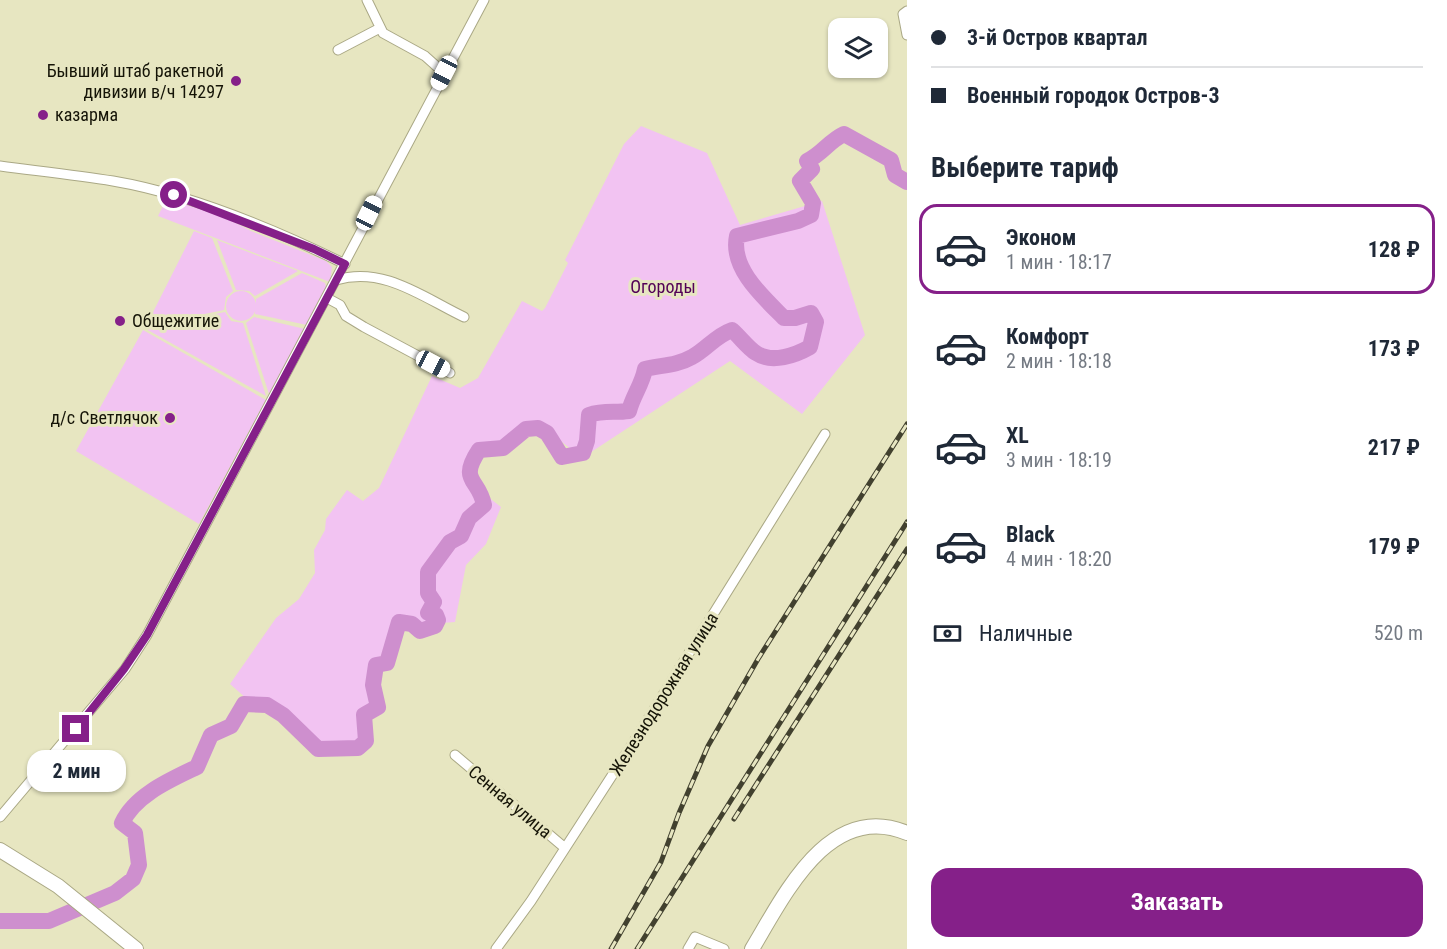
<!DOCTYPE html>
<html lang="ru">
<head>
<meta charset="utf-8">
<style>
  :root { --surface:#fff; --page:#f2f2f3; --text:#1f2937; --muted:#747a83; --line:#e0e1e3; --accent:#852089 }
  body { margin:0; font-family:"Roboto Condensed",sans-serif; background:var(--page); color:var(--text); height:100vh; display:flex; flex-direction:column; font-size:22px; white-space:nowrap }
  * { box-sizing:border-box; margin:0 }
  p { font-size:20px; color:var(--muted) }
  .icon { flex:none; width:33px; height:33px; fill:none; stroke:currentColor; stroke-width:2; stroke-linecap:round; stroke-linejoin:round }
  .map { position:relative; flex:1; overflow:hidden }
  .side { display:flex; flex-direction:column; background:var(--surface); width:540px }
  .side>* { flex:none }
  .guide { display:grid; align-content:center; height:132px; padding:0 24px; background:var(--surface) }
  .buttons { position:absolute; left:828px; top:18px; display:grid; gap:12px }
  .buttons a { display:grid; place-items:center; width:60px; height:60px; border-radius:12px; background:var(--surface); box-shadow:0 2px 4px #0004; font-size:30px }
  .end { position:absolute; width:27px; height:27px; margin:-14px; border:8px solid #852089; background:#fff; box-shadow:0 0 0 3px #fff }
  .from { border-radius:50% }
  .bubble { position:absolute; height:42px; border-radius:18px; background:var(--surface); box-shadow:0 2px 4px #0004; font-size:20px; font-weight:700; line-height:42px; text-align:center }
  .car { position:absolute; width:18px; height:36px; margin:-18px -9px; border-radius:8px; box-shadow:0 0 4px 2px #0007; background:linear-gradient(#fff 24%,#345 0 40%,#fff 0 76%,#345 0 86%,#fff 0) }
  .guide b { display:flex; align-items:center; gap:21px; height:57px; font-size:22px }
  .guide b+b { border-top:2px solid var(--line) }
  .guide i { width:15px; height:15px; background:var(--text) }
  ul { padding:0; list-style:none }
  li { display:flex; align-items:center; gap:18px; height:90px; margin:0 12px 9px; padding:0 12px; border:3px solid transparent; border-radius:18px }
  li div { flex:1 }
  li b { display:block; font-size:22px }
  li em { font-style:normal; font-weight:700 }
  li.on { border-color:var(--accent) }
  li>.icon { width:54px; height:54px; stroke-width:1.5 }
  h2 { padding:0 24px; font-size:27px; line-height:72px }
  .pay { display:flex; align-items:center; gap:15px; height:66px; padding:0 24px; font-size:22px }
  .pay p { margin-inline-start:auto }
  .action { display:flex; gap:12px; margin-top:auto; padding:12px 24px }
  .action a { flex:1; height:69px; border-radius:18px; background:var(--accent); color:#fff; font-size:24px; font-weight:700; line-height:69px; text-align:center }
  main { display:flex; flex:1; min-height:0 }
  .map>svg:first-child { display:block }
  .green { fill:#f2c3f2 }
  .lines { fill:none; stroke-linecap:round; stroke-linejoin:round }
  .river { stroke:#ce8fce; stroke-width:16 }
  .street-casing { stroke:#aaa885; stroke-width:11 }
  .primary-casing { stroke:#aaa885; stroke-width:16 }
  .street { stroke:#fff; stroke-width:9 }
  .primary { stroke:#fff; stroke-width:14 }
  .rail-casing { stroke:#42412f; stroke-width:5 }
  .rail { stroke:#e7e6c1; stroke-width:3; stroke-dasharray:9; stroke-linecap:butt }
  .route { stroke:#852089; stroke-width:8 }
  .poi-dot { fill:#852089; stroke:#e7e6c1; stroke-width:2 }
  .labels { text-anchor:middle; stroke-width:6; stroke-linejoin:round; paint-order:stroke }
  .poi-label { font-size:18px; fill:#151407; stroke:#e7e6c1; text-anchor:end }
  .park-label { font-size:18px; fill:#520156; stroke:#e7e6c1 }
  .street-label { font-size:18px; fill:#151407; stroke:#e7e6c1 }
</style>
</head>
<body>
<main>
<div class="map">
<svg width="907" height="949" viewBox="0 0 907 949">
  <rect width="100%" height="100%" fill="#e7e6c1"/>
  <!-- green -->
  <path class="green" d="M 641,126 L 707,153 L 740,225 L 822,201 L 865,335 L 802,414 L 730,361 L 582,458 L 541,425 L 525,425 L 503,442 L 473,448 L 464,467 L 465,479 L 501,507 L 486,544 L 466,565 L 455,622 L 428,624 L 394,617 L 381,656 L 370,664 L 372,705 L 362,712 L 360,740 L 355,745 L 328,747 L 317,743 L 279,707 L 247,699 L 230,684 L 276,618 L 299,599 L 315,573 L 314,550 L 325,530 L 326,519 L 347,490 L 363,501 L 379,488 L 432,376 L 460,388 L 478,378 L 522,301 L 542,311 L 545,308 L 568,263 L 565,260 L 624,144 Z
    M 166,200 L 203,206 L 251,231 L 326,261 L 332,267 L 330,282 L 158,216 Z
    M 194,231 L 212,238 L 233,291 L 226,297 L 224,310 L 146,326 Z
    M 217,240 L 298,271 L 255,296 L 249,291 L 236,290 Z
    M 302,273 L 325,283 L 326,287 L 307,325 L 255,314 L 256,299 Z
    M226 306a15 15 0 1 1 30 0a15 15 0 1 1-30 0Z
    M 225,312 L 231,321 L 243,323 L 266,396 L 146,329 Z
    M 254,317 L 305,329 L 269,394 L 246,323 Z
    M 143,330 L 266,400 L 199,524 L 76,451 Z"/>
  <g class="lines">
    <!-- river -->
    <path class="river" d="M 0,921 L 49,921 L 115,893 L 133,879 L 139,865 L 135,833 L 122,823 C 135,795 170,780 197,767 L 211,735 L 231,726 L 244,704 L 267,705 L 283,715 L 318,749 L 358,748 L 366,741 L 364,715 L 378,707 L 373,685 L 376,665 L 387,663 L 399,622 L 412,624 L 420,631 L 435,626 L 438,620 L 436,615 L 428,613 L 434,602 L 428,593 L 428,572 L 450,542 L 461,536 L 469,518 L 484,505 C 479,478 458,482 479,450 L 503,448 L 526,429 L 538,428 L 547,433 L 562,457 L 583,453 L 587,441 L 589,415 C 603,410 615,413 629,411 C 633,395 642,385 645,369 C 662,365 676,366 692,357 C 707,349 715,336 732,330 C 740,337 748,348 756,353 C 772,364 796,355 810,347 L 816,322 L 811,313 L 795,318 L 784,318 C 763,297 730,268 737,236 L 798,221 L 811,215 L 813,203 L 800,181 L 812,169 L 807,161 C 822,154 829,141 844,134 L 891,160 L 895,175 L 907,182"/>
    <!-- street casing -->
    <g class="street-casing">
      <path id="street" d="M 367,0 L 383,33 L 425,56 L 444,73
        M 907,11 L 903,14 L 907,35
        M 338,50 L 380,28
        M 0,166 C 38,171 76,175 113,181 C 189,194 276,230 345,264
        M 336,280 C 384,266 422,297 464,317
        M 327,298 L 340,305 L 346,316 L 364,327 L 450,373
        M 455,755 L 565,848
        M 0,817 L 125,669 L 147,635 C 260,424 370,211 484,0
        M 496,949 L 531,901 L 635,740 L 825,434
        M 688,949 L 695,937 L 724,949"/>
    </g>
    <!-- primary casing -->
    <g class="primary-casing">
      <path id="primary" d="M 0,850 L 58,886 L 136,949
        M 752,949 C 784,896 829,800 907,833"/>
    </g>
    <!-- street -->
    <use href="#street" class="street"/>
    <!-- primary -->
    <use href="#primary" class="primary"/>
    <!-- rail casing -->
    <g class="rail-casing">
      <path id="rail" d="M 734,819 L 907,549
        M 611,949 L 661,862 L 679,813 L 708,746 L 758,659 L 907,424
        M 637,949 L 907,522"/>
    </g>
    <!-- rail -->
    <use href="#rail" class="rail"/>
  </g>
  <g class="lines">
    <!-- route -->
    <path class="route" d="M 76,729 L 124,669 L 147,635 L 345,264 L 314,249 L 174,195"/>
  </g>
  <!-- markers -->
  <g class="poi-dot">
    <circle cx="236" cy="81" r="6"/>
    <circle cx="43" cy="115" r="6"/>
    <circle cx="120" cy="321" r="6"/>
    <circle cx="170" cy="418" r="6"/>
  </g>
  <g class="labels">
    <!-- poi labels -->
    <g class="poi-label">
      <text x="224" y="77">Бывший штаб ракетной<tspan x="224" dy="21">дивизии в/ч 14297</tspan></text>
      <text x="55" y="121" text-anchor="start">казарма</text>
      <text x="132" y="327" text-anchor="start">Общежитие</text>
      <text x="158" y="424">д/с Светлячок</text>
    </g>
    <!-- park labels -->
    <g class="park-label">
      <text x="663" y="293">Огороды</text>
    </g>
    <!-- street labels -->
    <g class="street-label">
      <text transform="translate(664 694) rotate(-58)" y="6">Железнодорожная улица</text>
      <text transform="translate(510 802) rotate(40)" y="6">Сенная улица</text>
    </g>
  </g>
</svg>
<div class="buttons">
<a><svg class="icon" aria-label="layers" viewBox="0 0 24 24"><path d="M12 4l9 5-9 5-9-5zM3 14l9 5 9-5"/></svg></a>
</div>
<i class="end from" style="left:174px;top:195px"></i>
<i class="end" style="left:76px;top:729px"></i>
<div class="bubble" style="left:27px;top:750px;width:99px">2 мин</div>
<i class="car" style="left:444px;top:73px;rotate:207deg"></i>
<i class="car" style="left:369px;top:213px;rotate:26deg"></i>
<i class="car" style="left:433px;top:364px;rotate:118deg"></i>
</div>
<section class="side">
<div class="guide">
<b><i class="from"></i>3-й Остров квартал</b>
<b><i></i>Военный городок Остров-3</b>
</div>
<h2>Выберите тариф</h2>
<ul>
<li class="on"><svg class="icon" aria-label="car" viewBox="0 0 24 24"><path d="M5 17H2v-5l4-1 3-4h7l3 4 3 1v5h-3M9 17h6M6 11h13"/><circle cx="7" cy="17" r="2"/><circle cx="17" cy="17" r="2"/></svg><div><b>Эконом</b><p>1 мин · 18:17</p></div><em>128 ₽</em></li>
<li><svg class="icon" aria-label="car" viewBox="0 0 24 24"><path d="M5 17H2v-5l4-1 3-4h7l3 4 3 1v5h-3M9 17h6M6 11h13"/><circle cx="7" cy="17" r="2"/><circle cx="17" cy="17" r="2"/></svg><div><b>Комфорт</b><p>2 мин · 18:18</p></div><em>173 ₽</em></li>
<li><svg class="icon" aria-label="car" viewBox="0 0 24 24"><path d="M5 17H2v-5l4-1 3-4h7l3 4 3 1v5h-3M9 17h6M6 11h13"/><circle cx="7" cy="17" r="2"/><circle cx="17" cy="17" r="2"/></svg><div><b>XL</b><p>3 мин · 18:19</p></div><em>217 ₽</em></li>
<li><svg class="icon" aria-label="car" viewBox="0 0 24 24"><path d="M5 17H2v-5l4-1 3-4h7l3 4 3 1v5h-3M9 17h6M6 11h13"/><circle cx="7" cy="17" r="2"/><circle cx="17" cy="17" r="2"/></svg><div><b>Black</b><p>4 мин · 18:20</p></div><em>179 ₽</em></li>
</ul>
<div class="pay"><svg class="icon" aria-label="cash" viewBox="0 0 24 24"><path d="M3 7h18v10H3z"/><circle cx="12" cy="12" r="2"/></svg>Наличные<p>520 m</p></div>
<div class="action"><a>Заказать</a></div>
</section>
</main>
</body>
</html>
